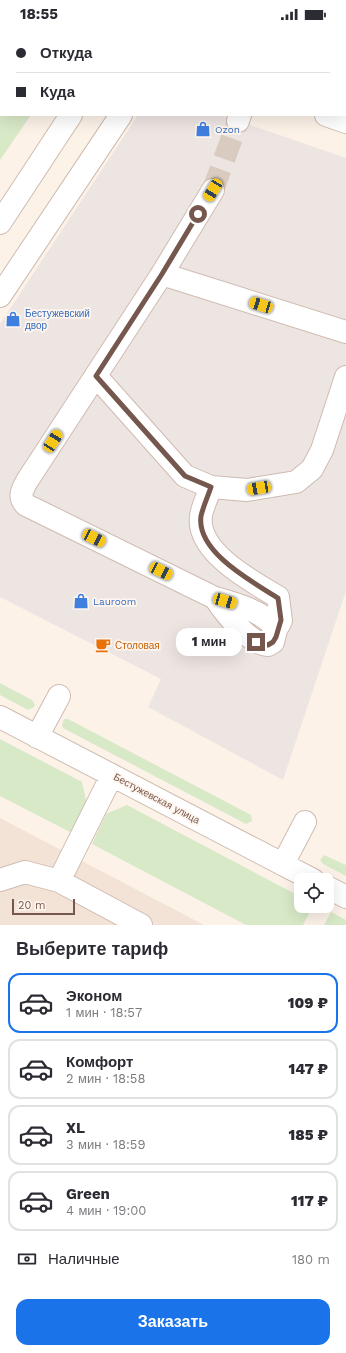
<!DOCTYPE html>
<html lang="ru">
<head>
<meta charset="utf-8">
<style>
  :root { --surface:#fff; --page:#f2f2f3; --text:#2b2b33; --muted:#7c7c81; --line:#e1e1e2; --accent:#1a73e8 }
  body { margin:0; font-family:"Work Sans",sans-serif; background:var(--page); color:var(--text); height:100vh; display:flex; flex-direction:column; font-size:15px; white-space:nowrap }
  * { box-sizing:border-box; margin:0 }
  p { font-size:13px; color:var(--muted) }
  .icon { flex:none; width:22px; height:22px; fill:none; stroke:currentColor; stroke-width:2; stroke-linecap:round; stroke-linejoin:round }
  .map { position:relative; height:897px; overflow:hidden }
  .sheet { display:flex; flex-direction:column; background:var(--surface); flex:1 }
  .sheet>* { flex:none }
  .guide { position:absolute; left:0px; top:0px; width:346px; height:88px; box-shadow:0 4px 16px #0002; display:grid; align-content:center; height:88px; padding:0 16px; background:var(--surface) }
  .fabs { position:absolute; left:294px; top:845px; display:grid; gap:8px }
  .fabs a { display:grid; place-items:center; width:40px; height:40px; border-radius:8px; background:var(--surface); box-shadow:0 4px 16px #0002; font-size:20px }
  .scale { position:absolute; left:12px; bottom:10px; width:63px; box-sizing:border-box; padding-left:4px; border:2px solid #75574d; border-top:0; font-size:11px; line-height:14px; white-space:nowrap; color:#75574d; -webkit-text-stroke:3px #fef6ee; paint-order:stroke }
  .end { position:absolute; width:18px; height:18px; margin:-9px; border:5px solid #75574d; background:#fff; box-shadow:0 0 0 2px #fff }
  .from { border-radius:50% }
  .bubble { position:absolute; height:28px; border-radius:12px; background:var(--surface); box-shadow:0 4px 16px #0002; font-size:13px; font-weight:800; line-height:28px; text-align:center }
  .car { position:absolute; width:12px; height:24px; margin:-12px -6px; border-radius:5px; box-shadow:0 0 3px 1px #0007; background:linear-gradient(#f5c518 24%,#345 0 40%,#f5c518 0 76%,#345 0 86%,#f5c518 0) }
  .guide b { display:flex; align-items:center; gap:14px; height:38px; font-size:15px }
  .guide b+b { border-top:1px solid var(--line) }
  .guide i { width:10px; height:10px; background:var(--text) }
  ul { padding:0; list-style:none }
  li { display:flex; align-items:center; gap:12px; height:60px; margin:0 8px 6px; padding:0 8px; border:2px solid var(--line); border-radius:12px }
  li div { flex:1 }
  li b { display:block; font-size:15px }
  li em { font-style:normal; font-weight:800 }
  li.on { border-color:var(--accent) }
  li>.icon { width:36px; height:36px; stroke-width:1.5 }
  h2 { padding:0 16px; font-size:18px; line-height:48px }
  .pay { display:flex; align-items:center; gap:10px; height:44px; padding:0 16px; font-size:15px }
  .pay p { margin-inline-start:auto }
  .primary-button { display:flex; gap:8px; margin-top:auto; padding:8px 16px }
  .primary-button a { flex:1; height:46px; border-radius:12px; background:var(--accent); color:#fff; font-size:16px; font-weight:800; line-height:46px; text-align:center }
  .status { display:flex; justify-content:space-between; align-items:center; height:28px; padding:0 20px; background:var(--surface); direction:ltr }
  .status svg { height:11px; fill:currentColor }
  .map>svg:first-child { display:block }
  .residential { fill:#f3e3d7 }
  .industrial { fill:#ede5e1 }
  .green { fill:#d8e9c7 }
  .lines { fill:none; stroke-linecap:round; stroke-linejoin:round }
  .minor-tunnel { stroke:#dacbc1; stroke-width:22; stroke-dasharray:22 11; stroke-linecap:butt }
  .minor-casing { stroke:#cfbbb1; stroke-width:24 }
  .minor { stroke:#fff; stroke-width:22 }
  .route { stroke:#75574d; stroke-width:5 }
  .labels { text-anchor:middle; stroke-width:3.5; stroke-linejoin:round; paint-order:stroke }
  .shop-label { font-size:10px; fill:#366cbe; stroke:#fef6ee; text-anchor:start }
  .food-label { font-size:10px; fill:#c56008; stroke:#fef6ee; text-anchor:start }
  .street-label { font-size:10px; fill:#75574d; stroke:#fef6ee }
</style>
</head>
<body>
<div class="status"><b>18:55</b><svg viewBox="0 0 49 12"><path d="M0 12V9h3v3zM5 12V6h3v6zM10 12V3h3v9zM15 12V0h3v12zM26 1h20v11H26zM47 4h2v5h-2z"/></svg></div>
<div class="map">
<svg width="346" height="897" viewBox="0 0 346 897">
  <rect width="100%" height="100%" fill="#fcf2e8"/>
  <!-- residential -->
  <path class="residential" d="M 0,790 L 82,833 L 204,897 L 0,897 Z"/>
  <!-- industrial -->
  <path class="industrial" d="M 138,87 L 221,87 L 346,130 L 346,563 L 283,752 L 148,679 L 161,651 L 0,569 L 0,296 Z"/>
  <!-- green -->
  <path class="green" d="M 0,0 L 90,0 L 1,1 L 1,87 L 31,87 L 0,132 Z
    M 0,655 L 32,672 L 35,677 L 34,679 L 28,682 L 0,667 Z
    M 64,691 L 68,691 L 251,787 L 252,793 L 246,796 L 63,700 L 62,697 Z
    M 0,711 L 82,754 L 87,776 L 72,805 L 0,768 Z
    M 127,777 L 301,869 L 301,878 L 313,878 L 303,897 L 246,897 L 92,816 L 106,786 Z
    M 324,827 L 346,837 L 346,848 L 323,836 L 320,832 Z
    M 331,884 L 346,892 L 346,897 L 324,897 Z"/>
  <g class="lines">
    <!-- minor-tunnel -->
    <path class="minor-tunnel" d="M 213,162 L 238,93"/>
    <!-- minor casing -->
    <g class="minor-casing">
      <path id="minor" d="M 312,0 L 315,1
        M 128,1 L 128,0
        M 269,1 L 269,0
        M 345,11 L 346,11
        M 326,87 L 346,94
        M 238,93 L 240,87
        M 213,162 L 162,246 L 27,453 C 22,462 18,469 26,477 L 215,570 C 233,575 267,584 276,602 L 273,614 L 268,617 C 249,616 225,585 215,570
        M 0,195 L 71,87
        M 162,246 L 346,304
        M 0,268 L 121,87
        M 96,348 L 185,448 L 211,459
        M 276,602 L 281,593 L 278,569 C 253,554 196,524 201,488 C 202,479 208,468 211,459 L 247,462 L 296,454 L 312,441 L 322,422 L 346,349
        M 0,689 L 313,852
        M 37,709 L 59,668
        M 283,836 L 305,794
        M 0,852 L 25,844 L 59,853 L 141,897
        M 59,853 L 112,747
        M 327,859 L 346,869"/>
    </g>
    <!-- minor -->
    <use href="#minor" class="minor"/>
  </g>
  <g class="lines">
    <!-- route -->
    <path class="route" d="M 198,186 L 162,246 L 96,348 L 185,448 L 211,459 C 208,468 203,479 201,488 C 196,524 253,554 278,570 L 281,592 L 276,609 L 273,614 L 268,617 L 256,614"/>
  </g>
  <!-- icons -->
  <defs>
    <g id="shop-bare" transform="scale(1.2)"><path d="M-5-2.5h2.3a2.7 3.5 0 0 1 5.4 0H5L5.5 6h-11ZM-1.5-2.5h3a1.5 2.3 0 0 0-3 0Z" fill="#3f7fe0" stroke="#fef6ee" stroke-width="2.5" paint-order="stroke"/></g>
    <g id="cafe-bare" transform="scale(1.2)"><path d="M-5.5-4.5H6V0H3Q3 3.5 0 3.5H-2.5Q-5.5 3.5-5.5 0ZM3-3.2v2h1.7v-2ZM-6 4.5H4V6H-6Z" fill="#e8710a" stroke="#fef6ee" stroke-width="2.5" paint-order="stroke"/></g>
  </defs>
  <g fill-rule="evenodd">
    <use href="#shop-bare" x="203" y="101"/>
    <use href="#shop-bare" x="13" y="291"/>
    <use href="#shop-bare" x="81" y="573"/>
    <use href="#cafe-bare" x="103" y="617"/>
  </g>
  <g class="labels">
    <!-- shop labels -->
    <g class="shop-label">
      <text x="215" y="105">Ozon</text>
      <text x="25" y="289">Бестужевский<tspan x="25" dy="12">двор</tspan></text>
      <text x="93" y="577">Lauroom</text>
    </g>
    <!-- food labels -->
    <g class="food-label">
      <text x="115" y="621">Столовая</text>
    </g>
    <!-- street labels -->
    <g class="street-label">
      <text transform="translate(157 770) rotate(28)" y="4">Бестужевская улица</text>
    </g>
  </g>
</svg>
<div class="fabs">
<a><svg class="icon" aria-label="locate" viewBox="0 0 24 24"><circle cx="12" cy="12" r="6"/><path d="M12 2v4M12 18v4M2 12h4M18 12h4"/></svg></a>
</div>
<div class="scale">20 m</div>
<i class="end from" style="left:198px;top:186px"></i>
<i class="end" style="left:256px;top:614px"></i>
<div class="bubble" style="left:176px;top:600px;width:66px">1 мин</div>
<i class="car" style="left:213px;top:162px;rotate:211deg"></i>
<i class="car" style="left:261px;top:277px;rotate:287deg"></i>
<i class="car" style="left:53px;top:413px;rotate:33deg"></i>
<i class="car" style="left:259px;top:460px;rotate:260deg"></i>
<i class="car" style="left:94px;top:510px;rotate:116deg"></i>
<i class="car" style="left:161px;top:543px;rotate:116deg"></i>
<i class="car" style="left:225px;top:573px;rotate:106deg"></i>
<div class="guide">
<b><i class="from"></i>Откуда</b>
<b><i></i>Куда</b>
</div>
</div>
<section class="sheet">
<h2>Выберите тариф</h2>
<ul>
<li class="on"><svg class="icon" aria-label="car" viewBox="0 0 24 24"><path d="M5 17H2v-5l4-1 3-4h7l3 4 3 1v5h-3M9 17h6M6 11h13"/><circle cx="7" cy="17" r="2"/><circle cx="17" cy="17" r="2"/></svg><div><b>Эконом</b><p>1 мин · 18:57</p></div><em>109 ₽</em></li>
<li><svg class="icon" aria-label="car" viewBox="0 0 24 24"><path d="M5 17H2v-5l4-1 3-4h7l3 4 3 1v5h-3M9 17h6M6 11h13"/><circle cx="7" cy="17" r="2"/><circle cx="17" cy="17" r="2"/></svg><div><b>Комфорт</b><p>2 мин · 18:58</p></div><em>147 ₽</em></li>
<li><svg class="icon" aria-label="car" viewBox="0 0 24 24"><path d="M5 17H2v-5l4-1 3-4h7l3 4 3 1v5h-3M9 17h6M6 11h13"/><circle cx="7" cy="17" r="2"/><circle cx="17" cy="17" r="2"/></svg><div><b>XL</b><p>3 мин · 18:59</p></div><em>185 ₽</em></li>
<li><svg class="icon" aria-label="car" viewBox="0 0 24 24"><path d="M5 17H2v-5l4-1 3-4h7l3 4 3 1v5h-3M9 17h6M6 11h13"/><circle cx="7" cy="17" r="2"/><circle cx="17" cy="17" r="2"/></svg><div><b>Green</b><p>4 мин · 19:00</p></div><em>117 ₽</em></li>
</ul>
<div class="pay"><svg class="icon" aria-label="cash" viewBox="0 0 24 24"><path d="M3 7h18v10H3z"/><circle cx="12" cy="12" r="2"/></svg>Наличные<p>180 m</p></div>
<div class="primary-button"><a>Заказать</a></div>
</section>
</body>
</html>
